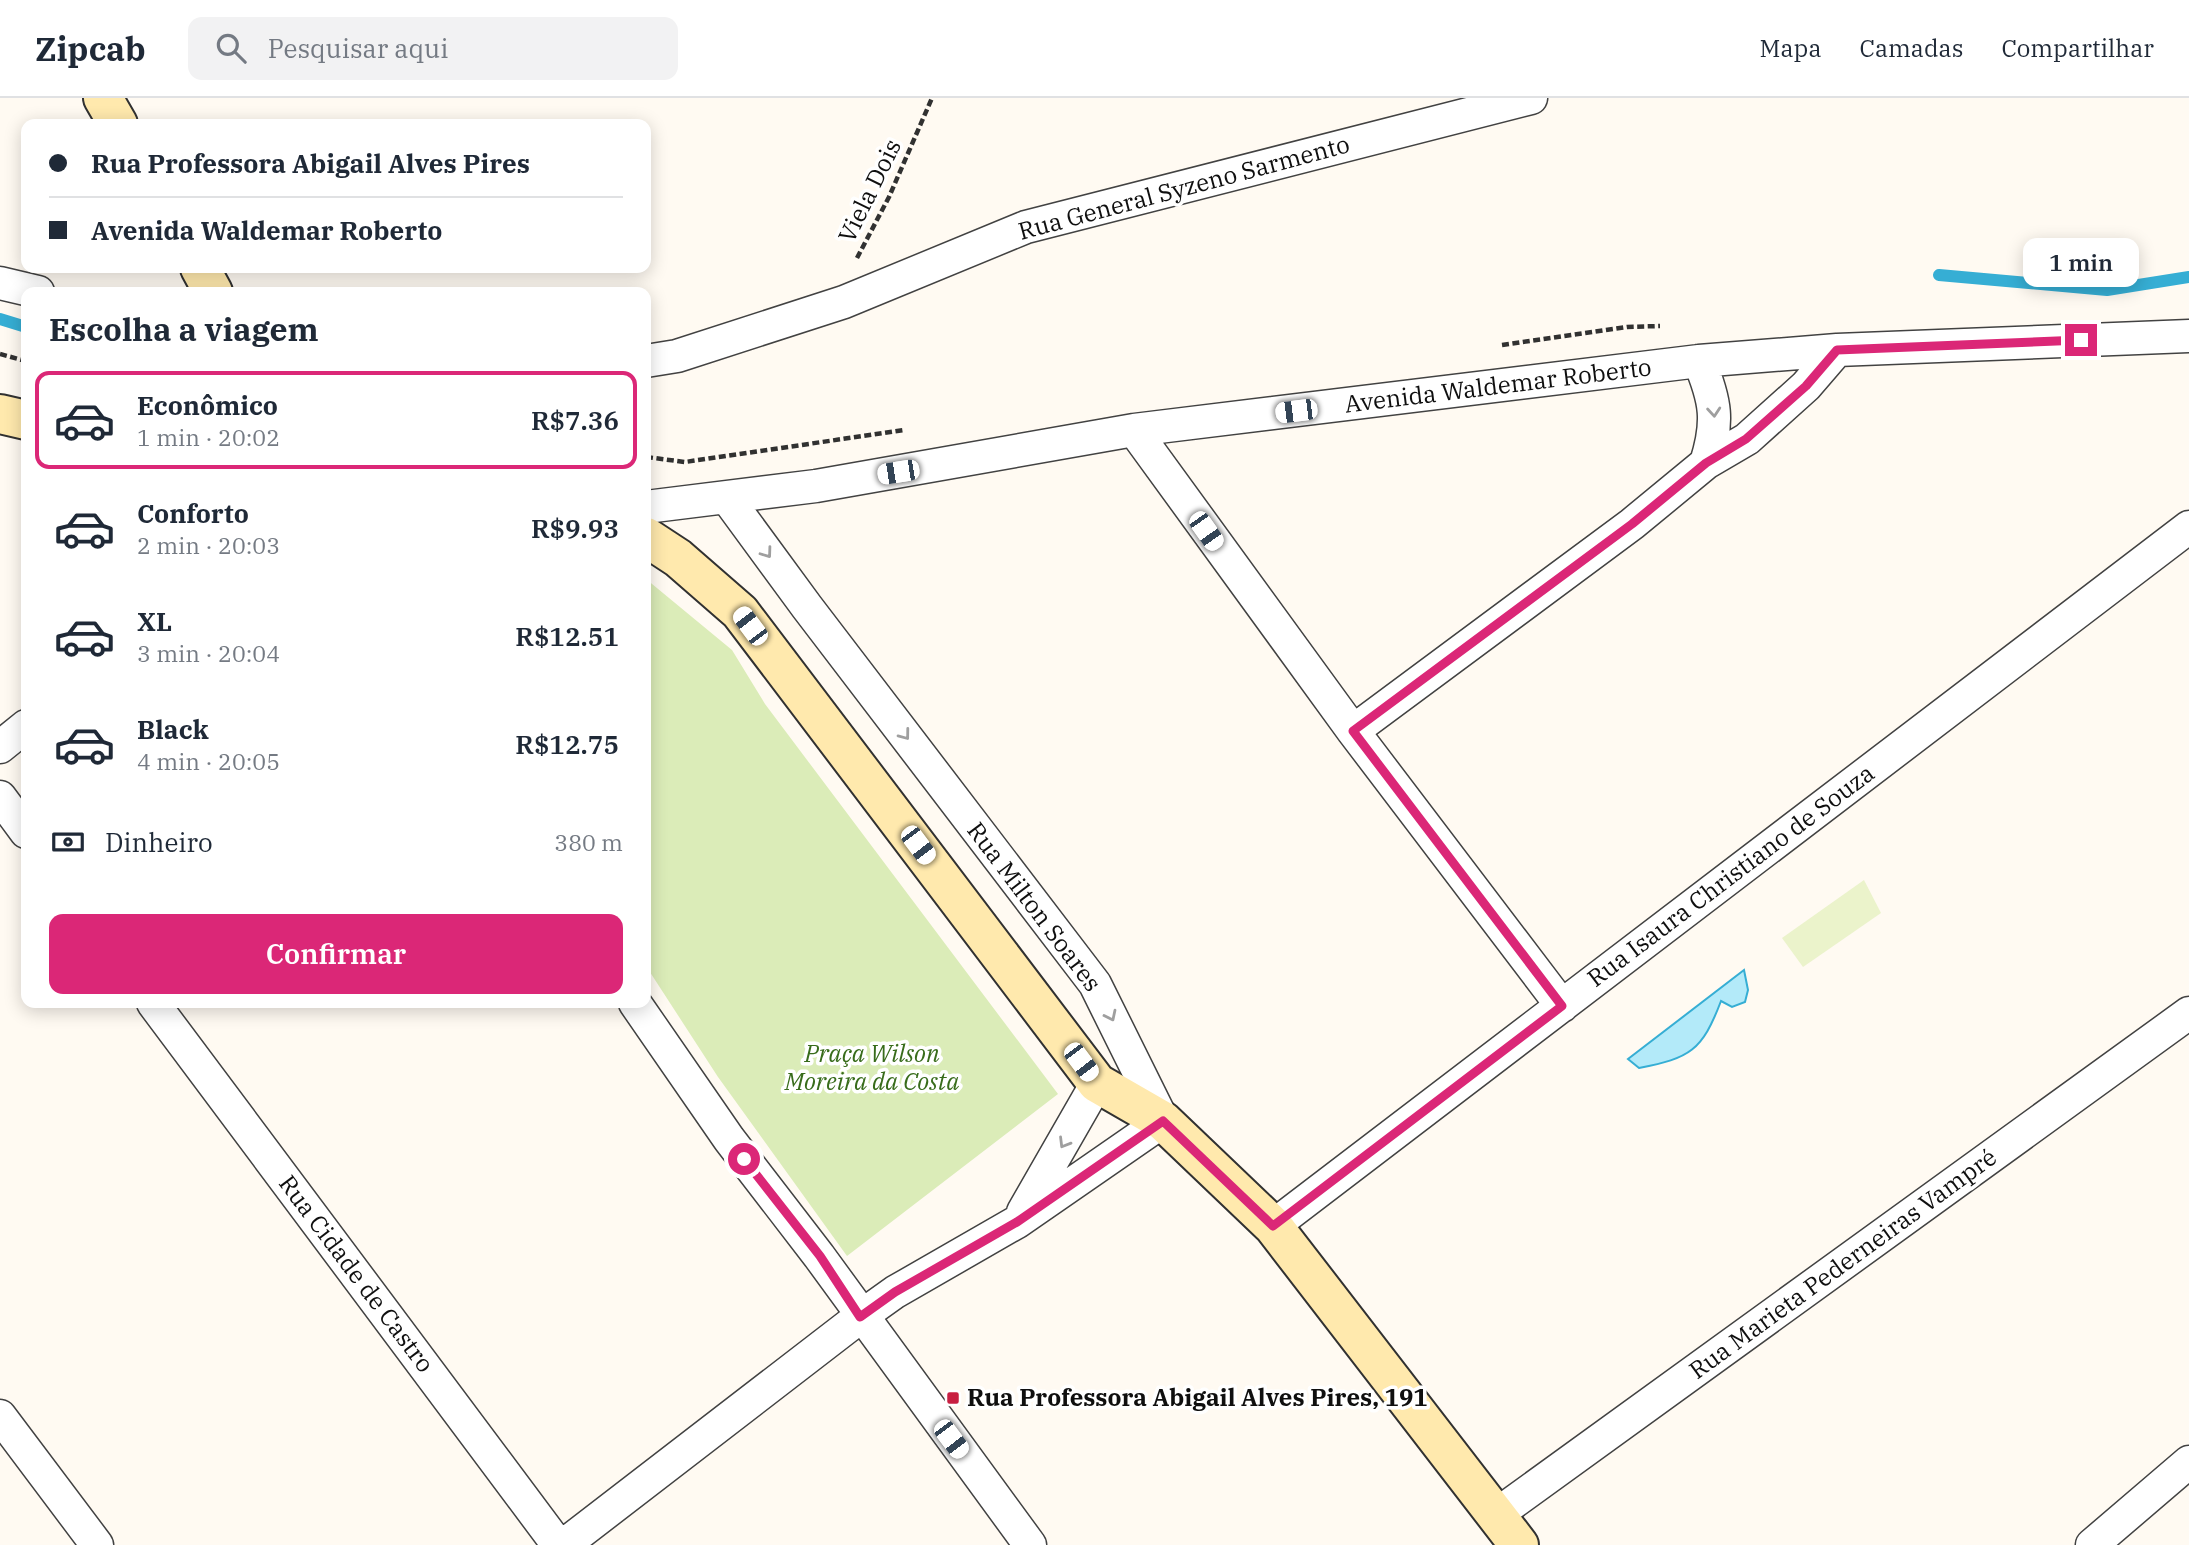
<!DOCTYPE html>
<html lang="pt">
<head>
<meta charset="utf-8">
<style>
  :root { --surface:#fff; --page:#f2f2f3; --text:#1f2937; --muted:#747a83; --line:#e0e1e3; --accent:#db2777 }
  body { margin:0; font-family:"IBM Plex Serif",serif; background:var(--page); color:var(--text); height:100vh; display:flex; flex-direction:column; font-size:26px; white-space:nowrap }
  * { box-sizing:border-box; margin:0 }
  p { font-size:23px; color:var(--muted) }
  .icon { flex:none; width:38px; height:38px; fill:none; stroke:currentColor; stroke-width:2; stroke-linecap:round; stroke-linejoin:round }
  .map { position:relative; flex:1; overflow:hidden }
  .details { position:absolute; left:21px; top:189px; width:630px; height:721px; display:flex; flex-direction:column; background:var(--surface); border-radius:14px; box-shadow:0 4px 18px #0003 }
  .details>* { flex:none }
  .top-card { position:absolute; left:21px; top:21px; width:630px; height:154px; border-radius:14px; box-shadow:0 4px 18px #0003; display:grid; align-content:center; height:154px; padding:0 28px; background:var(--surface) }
  .end { position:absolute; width:32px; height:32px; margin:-16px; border:9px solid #db2777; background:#fff; box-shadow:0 0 0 4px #fff }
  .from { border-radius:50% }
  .bubble { position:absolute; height:49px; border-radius:14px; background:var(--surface); box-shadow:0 4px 18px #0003; font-size:23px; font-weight:600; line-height:49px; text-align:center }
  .car { position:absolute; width:21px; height:42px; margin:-21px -10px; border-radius:9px; box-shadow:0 0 5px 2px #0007; background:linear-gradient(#fff 24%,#345 0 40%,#fff 0 76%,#345 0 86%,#fff 0) }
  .top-card b { display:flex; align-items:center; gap:24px; height:66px; font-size:26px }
  .top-card b+b { border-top:2px solid var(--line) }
  .top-card i { width:18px; height:18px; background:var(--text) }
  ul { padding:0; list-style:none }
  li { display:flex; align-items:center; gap:21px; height:98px; margin:0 14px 10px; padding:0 14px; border:4px solid transparent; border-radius:14px }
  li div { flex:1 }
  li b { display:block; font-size:26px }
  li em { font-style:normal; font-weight:600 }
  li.selected { border-color:var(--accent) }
  li>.icon { width:63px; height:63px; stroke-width:1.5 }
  h2 { padding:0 28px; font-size:32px; line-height:84px }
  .pay { display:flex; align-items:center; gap:18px; height:77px; padding:0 28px; font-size:26px }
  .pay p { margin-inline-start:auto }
  .action { display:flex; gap:14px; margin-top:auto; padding:14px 28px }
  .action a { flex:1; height:80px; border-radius:14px; background:var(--accent); color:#fff; font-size:28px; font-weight:600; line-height:80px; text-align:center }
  header { display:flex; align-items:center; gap:42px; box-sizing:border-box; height:98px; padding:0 35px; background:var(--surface); border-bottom:2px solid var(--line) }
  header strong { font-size:33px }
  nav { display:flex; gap:38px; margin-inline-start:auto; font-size:24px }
  .search { width:490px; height:63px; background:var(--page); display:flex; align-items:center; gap:18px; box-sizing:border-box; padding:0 24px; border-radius:14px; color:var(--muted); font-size:26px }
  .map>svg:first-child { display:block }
  .green { fill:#dbecb8 }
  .pitch { fill:#ebf3cb }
  .water { fill:#b3eaf9; stroke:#36aed4; stroke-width:2 }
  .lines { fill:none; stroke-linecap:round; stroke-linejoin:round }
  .stream { stroke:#36aed4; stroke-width:12 }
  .minor-casing { stroke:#424242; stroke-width:35 }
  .secondary-casing { stroke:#313131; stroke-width:42 }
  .path { stroke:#313131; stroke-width:4.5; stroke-dasharray:7 3.5; stroke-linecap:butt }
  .minor { stroke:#fff; stroke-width:32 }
  .secondary { stroke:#ffe9ad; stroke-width:38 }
  .oneway { stroke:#9f9f9f }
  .route { stroke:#db2777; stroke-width:9 }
  .poi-dot { fill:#c81f42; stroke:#fff; stroke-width:2.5 }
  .labels { text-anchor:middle; stroke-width:7; stroke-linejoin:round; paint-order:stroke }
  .street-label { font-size:24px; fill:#0f0f0f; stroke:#fff }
  .park-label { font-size:24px; font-style:italic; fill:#386c1b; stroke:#fff }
  .poi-label { font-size:24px; font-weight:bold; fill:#0f0f0f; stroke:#fff; text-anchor:start }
</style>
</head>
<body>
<header>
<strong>Zipcab</strong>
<div class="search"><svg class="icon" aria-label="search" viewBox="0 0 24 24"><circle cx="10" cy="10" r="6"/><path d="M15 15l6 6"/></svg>Pesquisar aqui</div>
<nav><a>Mapa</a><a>Camadas</a><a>Compartilhar</a></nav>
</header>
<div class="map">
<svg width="2189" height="1447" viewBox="0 0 2189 1447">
  <rect width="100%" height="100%" fill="#fffaf2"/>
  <!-- green -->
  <path class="green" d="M 646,481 L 732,552 L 765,606 L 1058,996 L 847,1158 L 718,979 L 646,868 Z"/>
  <!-- pitch -->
  <path class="pitch" d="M 1864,782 L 1881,815 L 1803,869 L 1782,840 Z"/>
  <!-- water -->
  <path class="water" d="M 1744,872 L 1748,892 L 1745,904 L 1732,909 L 1721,903 C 1702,953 1690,960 1639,970 L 1628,961 Z"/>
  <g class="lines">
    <!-- stream -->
    <path class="stream" d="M 1939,177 L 2107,192 L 2189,179
      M 0,221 L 26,229"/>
    <!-- minor casing -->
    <g class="minor-casing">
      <path id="minor" d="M 0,185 L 38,194
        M 646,263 L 677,258 L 844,204 L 1026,129 L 1531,0
        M 1699,263 C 1716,303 1719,324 1706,365
        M 1134,332 L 1353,633 L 1562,908
        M 646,409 L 816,388 L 1134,332 L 1699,263 L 1837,252 L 2189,238
        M 1353,633 L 1632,426 L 1706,365 L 1747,341 L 1806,288 L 1837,252
        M 0,649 L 26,628
        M 0,699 L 26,734
        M 153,905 L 558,1447
        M 635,905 L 729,1041 L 819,1158 L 1030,1447
        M 1023,1114 L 1097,985
        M 1273,1128 L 2189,429
        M 0,1318 L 97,1447
        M 1496,1417 L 2189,915
        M 564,1447 L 860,1219 L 895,1194 L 1017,1124 L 1163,1023 L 1095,886 L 807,509 L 727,400
        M 2092,1447 L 2189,1364"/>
    </g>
    <!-- secondary casing -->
    <g class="secondary-casing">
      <path id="secondary" d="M 103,0 L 118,26
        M 200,170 L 213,194
        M 0,316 L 26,322
        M 646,439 L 678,460 L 740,514 L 1097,985 L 1163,1023 L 1273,1128 L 1519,1447"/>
    </g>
    <!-- path -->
    <path class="path" d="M 857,160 L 889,99 L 932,0
      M 1502,247 L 1627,229 L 1660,228
      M 0,256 L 26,263
      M 646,359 L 685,364 L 904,332"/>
    <!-- minor -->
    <use href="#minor" class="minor"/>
    <!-- secondary -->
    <use href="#secondary" class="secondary"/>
  </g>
  <!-- one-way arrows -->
  <defs><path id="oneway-chevron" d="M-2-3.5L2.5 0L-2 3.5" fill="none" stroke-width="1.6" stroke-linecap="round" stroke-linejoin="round" transform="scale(1.75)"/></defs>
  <g class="oneway">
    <use href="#oneway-chevron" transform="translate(1714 314) rotate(85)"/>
    <use href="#oneway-chevron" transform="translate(767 455) rotate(54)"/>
    <use href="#oneway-chevron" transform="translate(905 637) rotate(53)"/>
    <use href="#oneway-chevron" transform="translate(1111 918) rotate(64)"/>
    <use href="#oneway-chevron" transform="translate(1064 1045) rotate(121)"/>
  </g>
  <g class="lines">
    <!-- route -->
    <path class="route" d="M 744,1061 L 820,1158 L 860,1219 L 895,1194 L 1017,1124 L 1163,1023 L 1273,1128 L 1562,908 L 1353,633 L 1632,426 L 1706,365 L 1746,341 L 1806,288 L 1837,252 L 2081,242"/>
  </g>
  <!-- markers -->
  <rect class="poi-dot" x="946" y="1293" width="14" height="14" rx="3.5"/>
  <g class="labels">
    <!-- street labels -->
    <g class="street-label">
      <text transform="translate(1184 90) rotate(-15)" y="8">Rua General Syzeno Sarmento</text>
      <text transform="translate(870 93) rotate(-64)" y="8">Viela Dois</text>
      <text transform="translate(1498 288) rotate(-7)" y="8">Avenida Waldemar Roberto</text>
      <text transform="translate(1731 778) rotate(-37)" y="8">Rua Isaura Christiano de Souza</text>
      <text transform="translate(1034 809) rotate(53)" y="8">Rua Milton Soares</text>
      <text transform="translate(1843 1166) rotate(-36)" y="8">Rua Marieta Pederneiras Vampré</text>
      <text transform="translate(356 1176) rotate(53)" y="8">Rua Cidade de Castro</text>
    </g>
    <!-- park labels -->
    <g class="park-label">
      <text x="872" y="964">Praça Wilson<tspan x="872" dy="28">Moreira da Costa</tspan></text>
    </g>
    <!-- poi labels -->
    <g class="poi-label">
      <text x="967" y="1308">Rua Professora Abigail Alves Pires, 191</text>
    </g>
  </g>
</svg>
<i class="end from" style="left:744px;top:1061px"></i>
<i class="end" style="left:2081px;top:242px"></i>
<div class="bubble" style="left:2023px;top:140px;width:116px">1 min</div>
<i class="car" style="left:1296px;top:313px;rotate:263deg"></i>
<i class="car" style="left:898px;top:374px;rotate:261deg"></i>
<i class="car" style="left:1206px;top:433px;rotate:145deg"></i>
<i class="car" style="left:750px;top:528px;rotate:323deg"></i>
<i class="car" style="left:918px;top:747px;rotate:143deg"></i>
<i class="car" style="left:1081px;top:964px;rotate:143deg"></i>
<i class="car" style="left:951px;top:1341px;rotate:143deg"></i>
<div class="top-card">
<b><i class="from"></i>Rua Professora Abigail Alves Pires</b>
<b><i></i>Avenida Waldemar Roberto</b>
</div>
<section class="details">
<h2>Escolha a viagem</h2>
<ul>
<li class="selected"><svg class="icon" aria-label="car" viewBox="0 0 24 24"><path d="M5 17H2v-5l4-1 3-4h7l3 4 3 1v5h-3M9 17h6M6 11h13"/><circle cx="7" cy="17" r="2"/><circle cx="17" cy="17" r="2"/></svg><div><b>Econômico</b><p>1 min · 20:02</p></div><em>R$7.36</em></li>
<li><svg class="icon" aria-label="car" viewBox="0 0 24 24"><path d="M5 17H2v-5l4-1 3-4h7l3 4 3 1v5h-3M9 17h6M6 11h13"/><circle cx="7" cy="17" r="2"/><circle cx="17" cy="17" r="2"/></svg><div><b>Conforto</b><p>2 min · 20:03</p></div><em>R$9.93</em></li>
<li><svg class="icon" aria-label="car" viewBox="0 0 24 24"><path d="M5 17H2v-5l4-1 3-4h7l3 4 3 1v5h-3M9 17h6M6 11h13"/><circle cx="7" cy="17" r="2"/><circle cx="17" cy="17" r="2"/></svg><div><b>XL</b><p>3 min · 20:04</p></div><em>R$12.51</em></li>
<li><svg class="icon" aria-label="car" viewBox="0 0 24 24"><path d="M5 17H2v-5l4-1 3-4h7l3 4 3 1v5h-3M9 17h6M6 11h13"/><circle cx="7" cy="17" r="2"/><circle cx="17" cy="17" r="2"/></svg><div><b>Black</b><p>4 min · 20:05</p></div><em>R$12.75</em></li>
</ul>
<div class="pay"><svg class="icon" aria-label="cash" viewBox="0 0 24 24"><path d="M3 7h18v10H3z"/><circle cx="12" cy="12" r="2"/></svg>Dinheiro<p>380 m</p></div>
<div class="action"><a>Confirmar</a></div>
</section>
</div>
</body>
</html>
